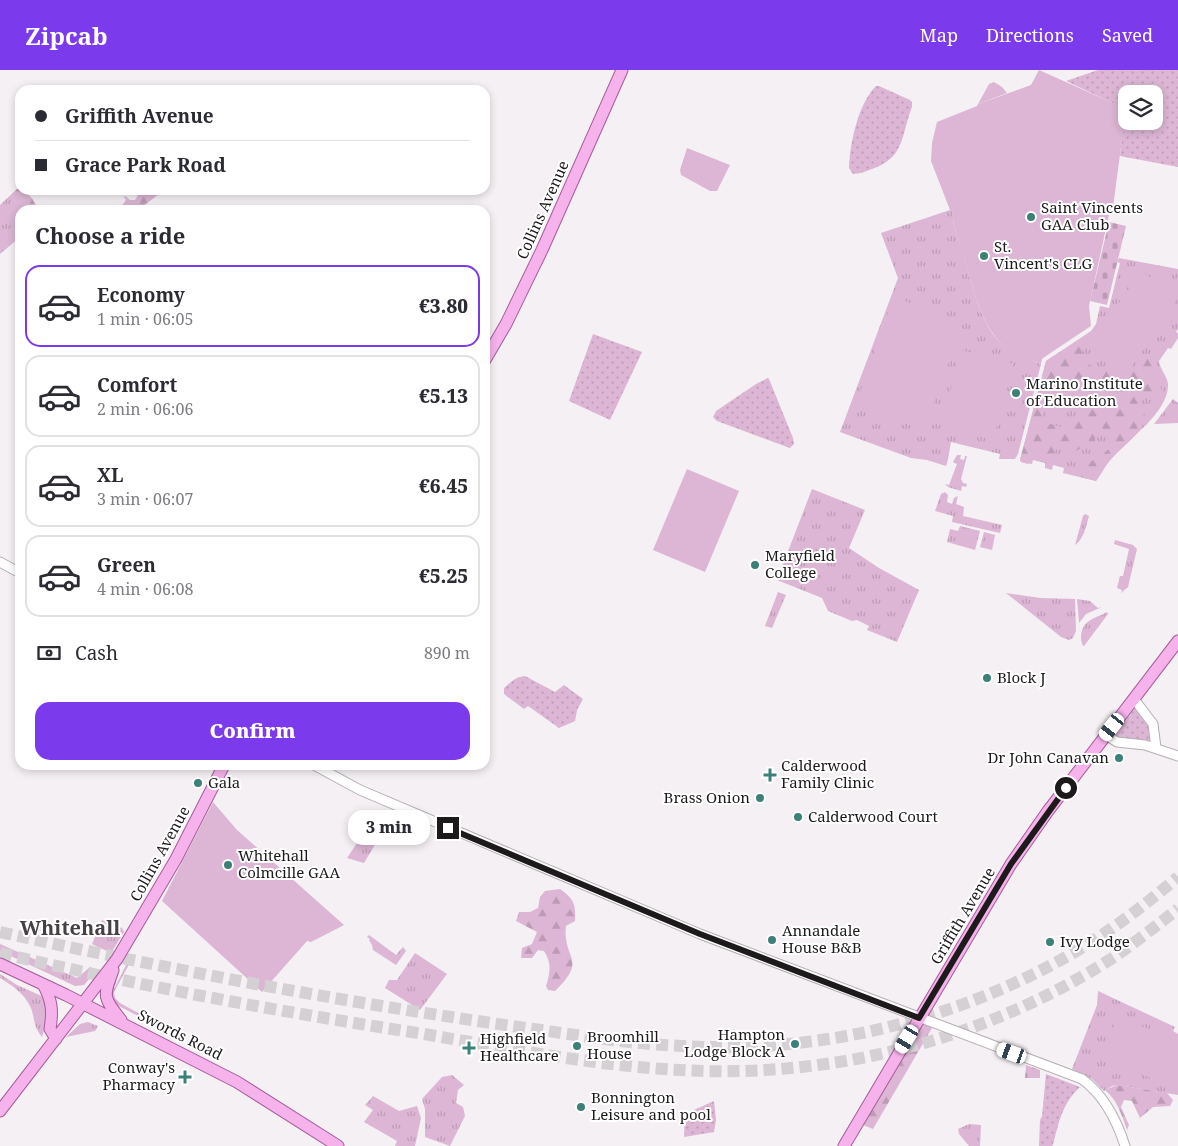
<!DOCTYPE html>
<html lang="en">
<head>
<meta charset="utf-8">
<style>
  :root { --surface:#fff; --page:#f2f2f3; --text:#2b2b33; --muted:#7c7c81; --line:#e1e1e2; --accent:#7c3aed }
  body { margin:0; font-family:"Noto Serif",serif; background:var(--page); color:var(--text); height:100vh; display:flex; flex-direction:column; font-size:19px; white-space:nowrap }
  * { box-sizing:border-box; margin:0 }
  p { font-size:16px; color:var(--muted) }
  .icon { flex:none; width:28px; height:28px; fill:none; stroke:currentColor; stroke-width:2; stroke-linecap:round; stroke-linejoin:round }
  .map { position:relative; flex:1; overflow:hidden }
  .panel { position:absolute; left:15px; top:135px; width:475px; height:565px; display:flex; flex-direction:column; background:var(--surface); border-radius:15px; box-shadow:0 2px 8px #0003 }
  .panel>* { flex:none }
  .top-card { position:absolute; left:15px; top:15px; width:475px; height:110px; border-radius:15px; box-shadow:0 2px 8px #0003; display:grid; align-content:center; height:110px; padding:0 20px; background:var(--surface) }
  .controls { position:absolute; left:1118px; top:15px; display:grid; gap:10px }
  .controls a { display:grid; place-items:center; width:45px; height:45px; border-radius:10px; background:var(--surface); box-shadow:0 2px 8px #0003; font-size:25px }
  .end { position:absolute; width:22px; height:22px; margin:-11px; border:6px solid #1c1a1b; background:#fff; box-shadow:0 0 0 2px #fff }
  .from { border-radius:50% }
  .bubble { position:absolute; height:35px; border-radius:15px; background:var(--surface); box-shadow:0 2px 8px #0003; font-size:16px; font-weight:800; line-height:35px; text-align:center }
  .car { position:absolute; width:15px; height:30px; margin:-15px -8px; border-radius:6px; box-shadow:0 0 4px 1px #0007; background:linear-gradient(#fff 24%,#345 0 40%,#fff 0 76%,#345 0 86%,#fff 0) }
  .top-card b { display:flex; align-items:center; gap:18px; height:48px; font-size:19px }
  .top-card b+b { border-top:1px solid var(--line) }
  .top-card i { width:12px; height:12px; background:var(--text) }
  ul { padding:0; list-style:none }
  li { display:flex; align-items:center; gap:15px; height:82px; margin:0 10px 8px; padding:0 10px; border:2px solid var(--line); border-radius:15px }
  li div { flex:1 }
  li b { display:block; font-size:19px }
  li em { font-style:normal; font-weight:800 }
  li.on { border-color:var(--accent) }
  li>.icon { width:45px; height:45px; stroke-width:1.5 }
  h2 { padding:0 20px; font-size:22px; line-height:60px }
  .pay { display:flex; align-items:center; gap:12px; height:55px; padding:0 20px; font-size:19px }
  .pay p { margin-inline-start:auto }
  .primary-button { display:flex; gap:10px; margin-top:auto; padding:10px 20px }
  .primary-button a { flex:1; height:58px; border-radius:15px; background:var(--accent); color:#fff; font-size:20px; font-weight:800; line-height:58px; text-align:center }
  header { display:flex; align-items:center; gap:30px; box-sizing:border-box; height:70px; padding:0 25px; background:var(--accent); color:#fff }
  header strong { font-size:24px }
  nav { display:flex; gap:28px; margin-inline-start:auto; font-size:18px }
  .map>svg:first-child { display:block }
  .grass { fill:url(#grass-tufts) }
  .forest { fill:url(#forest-firs); fill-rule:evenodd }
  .cemetery { fill:url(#cemetery-stones) }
  .park { fill:url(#park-dots); fill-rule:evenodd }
  .pitch { fill:#dcb6d4 }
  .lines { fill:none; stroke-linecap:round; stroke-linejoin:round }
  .highway-tunnel { stroke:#d4d0d3; stroke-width:12; stroke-dasharray:12 6; stroke-linecap:butt }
  .minor-casing { stroke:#b5afb3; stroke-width:11 }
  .major-casing { stroke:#a55c99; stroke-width:13 }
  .minor { stroke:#fff; stroke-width:9 }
  .major { stroke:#f5b2eb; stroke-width:11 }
  .route { stroke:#1c1a1b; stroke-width:6 }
  .poi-dot { fill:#3b8177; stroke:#fff; stroke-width:2 }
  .labels { text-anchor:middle; stroke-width:4; stroke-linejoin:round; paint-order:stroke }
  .poi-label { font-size:15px; fill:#1c1a1b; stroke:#fff; text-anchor:start }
  .street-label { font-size:15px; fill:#1c1a1b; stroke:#fff }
  .district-label { font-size:20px; font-weight:bold; fill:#454044; stroke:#fff }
</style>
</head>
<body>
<header>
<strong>Zipcab</strong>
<nav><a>Map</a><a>Directions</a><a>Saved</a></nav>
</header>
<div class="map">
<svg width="1178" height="1076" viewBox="0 0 1178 1076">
  <defs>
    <pattern id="grass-tufts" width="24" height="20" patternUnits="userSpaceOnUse" patternTransform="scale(1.25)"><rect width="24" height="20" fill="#dcb6d4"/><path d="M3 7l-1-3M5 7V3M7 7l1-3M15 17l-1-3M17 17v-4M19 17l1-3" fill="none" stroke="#bc9cb5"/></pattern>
    <pattern id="forest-firs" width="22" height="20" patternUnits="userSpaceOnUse" patternTransform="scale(1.25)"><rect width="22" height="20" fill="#dcb6d4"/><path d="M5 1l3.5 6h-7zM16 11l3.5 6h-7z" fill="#bc9cb5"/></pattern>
    <pattern id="cemetery-stones" width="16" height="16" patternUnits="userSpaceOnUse" patternTransform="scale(1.25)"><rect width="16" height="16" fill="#dcb6d4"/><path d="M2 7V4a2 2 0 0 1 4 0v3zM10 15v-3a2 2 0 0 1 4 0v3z" fill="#bc9cb5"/></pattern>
    <pattern id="park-dots" width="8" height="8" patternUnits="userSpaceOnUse" patternTransform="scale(1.25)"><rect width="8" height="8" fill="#dcb6d4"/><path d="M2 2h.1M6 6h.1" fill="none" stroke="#bc9cb5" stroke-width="1.8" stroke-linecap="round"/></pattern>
  </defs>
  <rect width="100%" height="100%" fill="#f5f0f4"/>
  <!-- grass -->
  <path class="grass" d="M 994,12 L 1002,17 L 1007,23 L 978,34 L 989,14 Z
    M 17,119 C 27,120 33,129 38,140 L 20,140 L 20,167 L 0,184 L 0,135 Z
    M 950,140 L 953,142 C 952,156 959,170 963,183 C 971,210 979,252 1000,272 C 1012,282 1026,288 1041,294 L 1018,384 L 1015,389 L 999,389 L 1000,384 L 951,372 C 949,381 949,388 946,396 L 927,390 L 911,388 L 840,362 L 898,208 L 881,163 Z
    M 1119,188 L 1178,199 L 1178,259 L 1176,262 L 1178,263 L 1178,268 L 1171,279 L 1168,278 L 1159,291 C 1160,300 1169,308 1168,316 C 1167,343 1131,367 1114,386 C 1106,394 1102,403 1096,411 L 1063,403 L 1064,398 L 1053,395 L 1052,400 L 1045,398 L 1045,393 L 1033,390 L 1032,394 L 1021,392 L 1020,390 L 1046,291 L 1091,261 L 1096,254 L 1100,236 L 1109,238 L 1120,193 L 1117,192 Z
    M 1173,329 L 1178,333 L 1178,353 L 1154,354 Z
    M 957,385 L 961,385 L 960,389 L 964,390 L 965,386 L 967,386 L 961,409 L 963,413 L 967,414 L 966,417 L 962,416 L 961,421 L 948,417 L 945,414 L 949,415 L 957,394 L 953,392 Z
    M 812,419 L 865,440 L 849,478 L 879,498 L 919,520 L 897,572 L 867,560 L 869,556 L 857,550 L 852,551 L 828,541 L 822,528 L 777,510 Z
    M 945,422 L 948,425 L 947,432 L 952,434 L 954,428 L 958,426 L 956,434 L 964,437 L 963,446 L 1002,455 L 1000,463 L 952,452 L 953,446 L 935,441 L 941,424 Z
    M 1085,444 L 1089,446 C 1086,456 1084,469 1075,475 L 1083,446 Z
    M 960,456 L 980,461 L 975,480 L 947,472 L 950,459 L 958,461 Z
    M 984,462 L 995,465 L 992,480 L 980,477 Z
    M 1115,470 L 1133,475 L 1137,479 L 1128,517 L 1121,523 L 1122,520 L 1117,518 L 1120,506 L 1123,506 L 1129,479 L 1114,474 Z
    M 778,522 L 786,525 L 772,558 L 765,556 Z
    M 1006,523 L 1041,528 L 1075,529 L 1076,561 L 1073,568 L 1069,570 L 1061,567 Z
    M 1077,529 L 1090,531 L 1098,538 L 1102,537 L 1086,544 L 1079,553 Z
    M 1107,542 L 1108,544 L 1084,576 L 1083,576 C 1079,568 1081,556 1089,551 C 1094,547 1101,546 1107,542 Z
    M 373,749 L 385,758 L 364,793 L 347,788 Z
    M 102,850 L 122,858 L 124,862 L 111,883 L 92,874 Z
    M 369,865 L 396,885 L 403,877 L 406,881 L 396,895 L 373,880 L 372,875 L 369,870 L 370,869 L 367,867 Z
    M 0,874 L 77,908 L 90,897 L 95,900 L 95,902 L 84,915 L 75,916 L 0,881 Z
    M 415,883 L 447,904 L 420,940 L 385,918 L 389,910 L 397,910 Z
    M 130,887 L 132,889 L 114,922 L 115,928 L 120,933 L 162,956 L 161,958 L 115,934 L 111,925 Z
    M 0,904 L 17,915 L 46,928 L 47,950 L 42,967 C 33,956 35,949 31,938 C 24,923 13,916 0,908 Z
    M 1098,921 L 1175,957 L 1173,961 L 1178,964 L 1178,1025 L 1117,1015 L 1112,1016 L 1104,1021 L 1092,1009 L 1072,999 L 1097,935 Z
    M 88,952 L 98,956 L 95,961 L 66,967 L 80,954 Z
    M 452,1005 L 464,1015 L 458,1020 L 456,1033 L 463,1037 L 465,1046 L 450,1076 L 425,1067 L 425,1039 L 422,1029 L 442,1007 Z
    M 373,1026 L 399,1041 L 417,1036 L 421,1048 L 415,1076 L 395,1076 L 397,1071 L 364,1052 L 373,1040 L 365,1035 Z
    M 969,1054 L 981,1055 L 980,1076 L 969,1076 L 959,1064 L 958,1059 Z"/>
  <!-- forest -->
  <path class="forest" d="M 17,119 C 27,120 33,128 38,140 L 26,140 L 10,126 Z
    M 144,120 L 168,120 C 149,127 148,140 123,140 L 121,137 L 126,130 L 124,127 L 125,126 L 130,130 L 135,130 L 138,125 Z
    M 1083,269 L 1083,290 C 1093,297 1100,304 1112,299 C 1129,311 1136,296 1145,285 L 1151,285 L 1156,310 L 1163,321 L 1159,328 L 1143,328 L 1141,335 C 1155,356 1124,374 1112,388 C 1105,395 1101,404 1096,411 L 1081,407 L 1081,399 C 1091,389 1106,387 1112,373 L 1095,358 L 1095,373 L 1087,370 L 1083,377 L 1076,381 L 1062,372 L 1054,383 L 1047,384 L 1038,382 L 1032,375 L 1033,387 L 1028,394 L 1021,392 L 1020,390 L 1046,291 C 1058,282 1072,278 1083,269 ZM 1052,318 L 1056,323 L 1073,327 L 1076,335 L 1090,341 L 1087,346 L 1066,358 L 1042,352 L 1049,321 Z
    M 560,819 C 574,829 576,834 575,851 L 566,856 C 562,890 589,888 555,921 L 548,920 L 546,916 C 550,903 552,893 544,881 L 538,880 L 532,888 L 521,888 L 522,878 L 532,874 L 537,862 L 516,851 L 519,842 L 530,842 L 538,838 L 540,827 L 545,821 Z
    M 920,952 L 932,958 L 873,1059 L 863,1055 Z
    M 1117,1015 L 1167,1023 L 1173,1030 L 1170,1036 L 1153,1037 L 1140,1048 L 1132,1031 L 1124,1030 L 1121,1037 L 1129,1055 L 1127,1060 C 1122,1045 1117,1030 1105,1020 Z"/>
  <!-- cemetery -->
  <path class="cemetery" d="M 1109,152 L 1126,156 L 1107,235 L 1090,231 Z
    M 1026,995 L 1040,1000 L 1040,1008 L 1025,1008 Z"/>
  <!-- park -->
  <path class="park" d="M 1098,0 L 1178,0 L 1178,97 L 1120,86 L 1125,39 L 1066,11 ZM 1126,24 L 1154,24 L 1154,51 L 1126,51 Z
    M 876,16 L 879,16 L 910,30 L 912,32 L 912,37 C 901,65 905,88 872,99 C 866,101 860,104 853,104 L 849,98 C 850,73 858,34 876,16 Z
    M 593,264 L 642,282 L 610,350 L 569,331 Z
    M 768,308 L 769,309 L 793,368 L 794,374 L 790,378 L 717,351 L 713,347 L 716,341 L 756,314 Z
    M 525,606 L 555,622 L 564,615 L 583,629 L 577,640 L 575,651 L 559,658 L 528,636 L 524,639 L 504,624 L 504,618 C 511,612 515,607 525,606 Z
    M 1136,637 L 1149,652 L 1151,670 C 1141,672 1124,671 1114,666 Z
    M 1046,1004 L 1080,1017 C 1062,1034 1059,1052 1053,1075 L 1052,1076 L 1039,1076 L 1040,1050 L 1042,1046 Z
    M 714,1031 L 716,1050 L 714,1062 L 684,1067 L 685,1044 Z"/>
  <!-- pitch -->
  <path class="pitch" d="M 1039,0 L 1126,39 L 1112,145 L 1109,145 L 1089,236 L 1091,256 L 1046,286 L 1042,289 L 1041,294 C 1026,288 1011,284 1000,272 C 978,249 972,213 963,184 C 959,170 952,156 953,142 L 950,140 L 931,91 L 932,73 L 937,52 L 977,36 L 978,34 L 1031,15 Z
    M 687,78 L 730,95 L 717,121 L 710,121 L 681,105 L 680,100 Z
    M 1141,201 L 1178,226 L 1178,228 L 1127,303 L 1088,277 Z
    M 894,227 L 963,252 L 924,360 L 855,336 Z
    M 961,280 L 1013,294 L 993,370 L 941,357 Z
    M 687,399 L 739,421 L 705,502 L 653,480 Z
    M 213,732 L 237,760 L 344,855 L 311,872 L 307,871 L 262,922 L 162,831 Z
    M 1117,947 L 1178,970 L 1178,1018 L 1101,989 Z"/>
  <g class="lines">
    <!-- highway-tunnel -->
    <path class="highway-tunnel" d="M 0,862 C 135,892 270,918 406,940 C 451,947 496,954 541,960 C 588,967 635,974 682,976 C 818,984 955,951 1073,883 C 1111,861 1145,835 1178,807
      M 0,883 C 140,916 281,942 424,964 C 507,978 596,996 680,1000 C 831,1009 986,970 1114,887 C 1136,872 1157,855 1178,839"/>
    <!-- minor casing -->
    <g class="minor-casing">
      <path id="minor" d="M 0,492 L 20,503
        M 1134,629 L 1153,654 L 1156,678
        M 1106,665 L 1117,672 L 1145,675 L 1178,686
        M 314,695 L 360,720 L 700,864 L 1082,1009 C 1104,1025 1117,1051 1125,1076"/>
    </g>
    <!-- major casing -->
    <g class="major-casing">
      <path id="major" d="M 485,290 L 506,254 L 542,180 L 622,0
        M 0,894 L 66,925 L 237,1012 L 338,1076
        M 113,900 C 103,927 103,927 121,950
        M 43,914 C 52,930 53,941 50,959 L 56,969
        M 0,1041 L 117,889 L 176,789 L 224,695
        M 844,1076 L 1011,794 L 1048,741 L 1178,571"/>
    </g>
    <!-- minor -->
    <use href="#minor" class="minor"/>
    <!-- major -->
    <use href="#major" class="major"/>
  </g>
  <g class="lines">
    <!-- route -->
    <path class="route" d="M 448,758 L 700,864 L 919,948 L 1011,794 L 1066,718"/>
  </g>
  <!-- markers -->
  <g class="poi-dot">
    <circle cx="1031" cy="147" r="5"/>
    <circle cx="984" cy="186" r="5"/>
    <circle cx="1016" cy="323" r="5"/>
    <circle cx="755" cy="495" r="5"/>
    <circle cx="987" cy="608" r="5"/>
    <circle cx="1119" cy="688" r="5"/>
    <path d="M767.5 697.5h5v5h5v5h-5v5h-5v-5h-5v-5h5z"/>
    <circle cx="198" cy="713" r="5"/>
    <circle cx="760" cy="728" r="5"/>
    <circle cx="798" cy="747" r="5"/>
    <circle cx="228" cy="795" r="5"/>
    <circle cx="772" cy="870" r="5"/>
    <circle cx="1050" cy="872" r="5"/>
    <circle cx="795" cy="974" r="5"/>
    <circle cx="577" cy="976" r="5"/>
    <path d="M466.5 970.5h5v5h5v5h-5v5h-5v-5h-5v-5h5z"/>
    <path d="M182.5 999.5h5v5h5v5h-5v5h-5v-5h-5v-5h5z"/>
    <circle cx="581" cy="1037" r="5"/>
  </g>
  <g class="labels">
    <!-- poi labels -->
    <g class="poi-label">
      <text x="1041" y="143">Saint Vincents<tspan x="1041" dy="17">GAA Club</tspan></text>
      <text x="994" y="182">St.<tspan x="994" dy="17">Vincent's CLG</tspan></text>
      <text x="1026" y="319">Marino Institute<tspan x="1026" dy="17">of Education</tspan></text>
      <text x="765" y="491">Maryfield<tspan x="765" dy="17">College</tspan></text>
      <text x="997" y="613">Block J</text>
      <text x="1109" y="693" text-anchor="end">Dr John Canavan</text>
      <text x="781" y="701">Calderwood<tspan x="781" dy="17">Family Clinic</tspan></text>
      <text x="208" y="718">Gala</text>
      <text x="750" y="733" text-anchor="end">Brass Onion</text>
      <text x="808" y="752">Calderwood Court</text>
      <text x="238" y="791">Whitehall<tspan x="238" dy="17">Colmcille GAA</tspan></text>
      <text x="782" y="866">Annandale<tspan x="782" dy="17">House B&amp;B</tspan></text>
      <text x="1060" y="877">Ivy Lodge</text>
      <text x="785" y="970" text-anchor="end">Hampton<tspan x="785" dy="17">Lodge Block A</tspan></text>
      <text x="587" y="972">Broomhill<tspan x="587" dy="17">House</tspan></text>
      <text x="480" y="974">Highfield<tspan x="480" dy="17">Healthcare</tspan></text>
      <text x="175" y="1003" text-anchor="end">Conway's<tspan x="175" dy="17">Pharmacy</tspan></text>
      <text x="591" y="1033">Bonnington<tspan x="591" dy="17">Leisure and pool</tspan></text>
    </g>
    <!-- street labels -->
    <g class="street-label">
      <text transform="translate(543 140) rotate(-66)" y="5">Collins Avenue</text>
      <text transform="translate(160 784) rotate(-61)" y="5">Collins Avenue</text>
      <text transform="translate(963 846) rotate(-59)" y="5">Griffith Avenue</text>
      <text transform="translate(180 965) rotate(27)" y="5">Swords Road</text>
    </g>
    <!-- district labels -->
    <g class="district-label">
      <text x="70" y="865">Whitehall</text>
    </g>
  </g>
</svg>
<div class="controls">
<a><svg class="icon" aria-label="layers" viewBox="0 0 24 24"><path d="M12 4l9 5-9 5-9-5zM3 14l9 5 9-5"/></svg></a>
</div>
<i class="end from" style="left:1066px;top:718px"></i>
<i class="end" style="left:448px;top:758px"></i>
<div class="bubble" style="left:348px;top:740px;width:82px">3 min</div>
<i class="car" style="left:1112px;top:657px;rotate:218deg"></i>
<i class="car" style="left:907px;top:969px;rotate:211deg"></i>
<i class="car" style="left:1012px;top:983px;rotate:290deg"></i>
<div class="top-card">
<b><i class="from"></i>Griffith Avenue</b>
<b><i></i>Grace Park Road</b>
</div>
<section class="panel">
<h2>Choose a ride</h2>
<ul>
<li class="on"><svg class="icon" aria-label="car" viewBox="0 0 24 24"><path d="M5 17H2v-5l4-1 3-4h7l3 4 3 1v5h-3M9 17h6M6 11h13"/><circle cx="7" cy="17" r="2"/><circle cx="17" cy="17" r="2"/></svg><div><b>Economy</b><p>1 min · 06:05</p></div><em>€3.80</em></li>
<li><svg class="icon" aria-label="car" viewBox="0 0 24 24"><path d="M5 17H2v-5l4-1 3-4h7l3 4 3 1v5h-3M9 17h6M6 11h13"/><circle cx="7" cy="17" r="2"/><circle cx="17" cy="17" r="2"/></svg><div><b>Comfort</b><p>2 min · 06:06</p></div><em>€5.13</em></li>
<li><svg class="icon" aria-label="car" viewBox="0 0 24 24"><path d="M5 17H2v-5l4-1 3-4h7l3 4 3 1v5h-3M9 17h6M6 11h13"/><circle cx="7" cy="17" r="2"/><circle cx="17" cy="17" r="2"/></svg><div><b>XL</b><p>3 min · 06:07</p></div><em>€6.45</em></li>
<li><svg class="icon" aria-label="car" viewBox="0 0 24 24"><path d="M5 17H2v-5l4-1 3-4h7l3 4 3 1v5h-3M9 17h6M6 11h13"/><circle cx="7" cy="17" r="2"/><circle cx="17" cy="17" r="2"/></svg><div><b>Green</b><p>4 min · 06:08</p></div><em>€5.25</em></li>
</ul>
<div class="pay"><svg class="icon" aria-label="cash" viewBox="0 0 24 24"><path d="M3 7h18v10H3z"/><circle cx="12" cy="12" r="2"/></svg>Cash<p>890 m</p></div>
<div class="primary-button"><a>Confirm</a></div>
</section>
</div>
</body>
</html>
